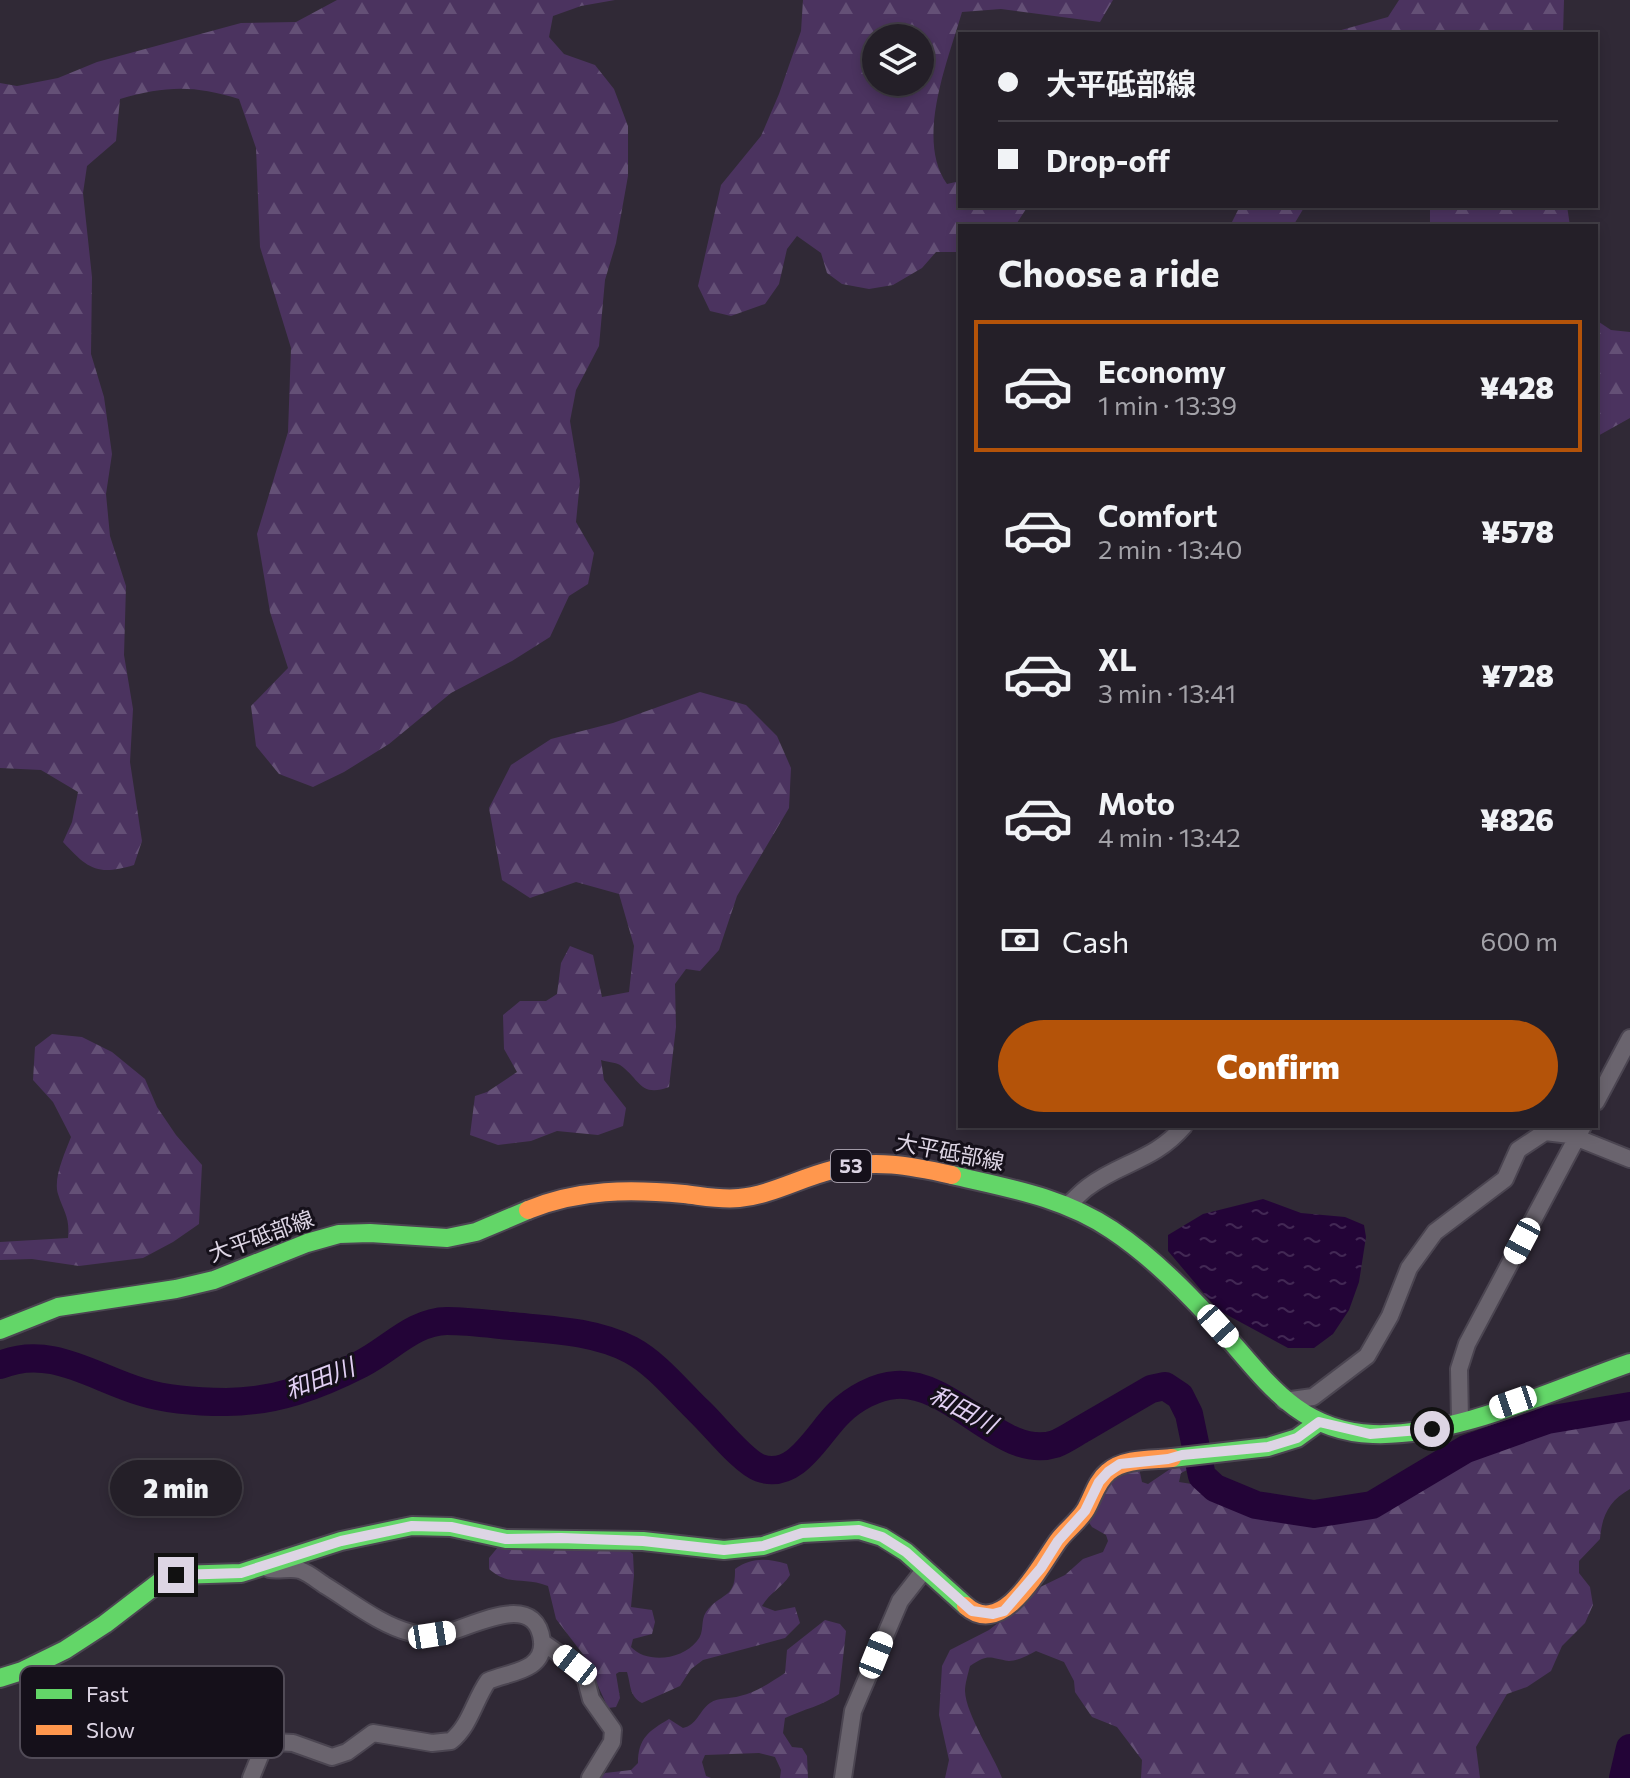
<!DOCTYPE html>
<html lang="en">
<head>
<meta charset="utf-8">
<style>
  :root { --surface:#241f28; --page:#2c2730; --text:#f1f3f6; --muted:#a3a2a8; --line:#413d45; --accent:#b45309 }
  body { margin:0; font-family:Commissioner,"Noto Sans JP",sans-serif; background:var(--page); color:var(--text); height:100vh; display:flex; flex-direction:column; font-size:30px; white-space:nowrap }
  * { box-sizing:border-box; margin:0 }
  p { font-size:26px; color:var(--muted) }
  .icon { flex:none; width:44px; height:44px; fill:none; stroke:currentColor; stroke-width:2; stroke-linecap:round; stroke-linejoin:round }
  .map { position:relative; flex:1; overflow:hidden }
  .drawer { position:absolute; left:958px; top:224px; width:640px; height:904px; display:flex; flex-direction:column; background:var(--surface); border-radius:0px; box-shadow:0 4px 12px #0003,0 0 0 2px var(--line) }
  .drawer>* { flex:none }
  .top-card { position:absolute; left:958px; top:32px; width:640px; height:176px; border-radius:0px; box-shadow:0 4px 12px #0003,0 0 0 2px var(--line); display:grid; align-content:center; height:176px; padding:0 40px; background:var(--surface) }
  .tools { position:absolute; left:862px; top:24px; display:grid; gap:16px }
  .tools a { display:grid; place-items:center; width:72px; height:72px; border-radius:50%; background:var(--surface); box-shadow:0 4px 12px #0003,0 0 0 2px var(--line); font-size:40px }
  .end { position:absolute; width:36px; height:36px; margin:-18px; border:10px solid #ddd5e4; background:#111; box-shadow:0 0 0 4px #111 }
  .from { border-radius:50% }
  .bubble { position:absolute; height:56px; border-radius:28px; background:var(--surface); box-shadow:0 4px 12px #0003,0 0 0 2px var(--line); font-size:26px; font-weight:800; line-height:56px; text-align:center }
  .car { position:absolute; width:24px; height:48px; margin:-24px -12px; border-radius:10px; box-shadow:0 0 6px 2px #0007; background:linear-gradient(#fff 24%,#345 0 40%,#fff 0 76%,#345 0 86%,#fff 0) }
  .top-card b { display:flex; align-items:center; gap:28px; height:76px; font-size:30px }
  .top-card b+b { border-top:2px solid var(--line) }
  .top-card i { width:20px; height:20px; background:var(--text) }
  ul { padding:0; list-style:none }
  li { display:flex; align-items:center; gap:24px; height:132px; margin:0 16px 12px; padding:0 24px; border:4px solid transparent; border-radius:0px }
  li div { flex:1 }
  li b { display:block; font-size:30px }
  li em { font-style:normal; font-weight:800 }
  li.current { border-color:var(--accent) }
  li>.icon { width:72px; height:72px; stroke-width:1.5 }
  h2 { padding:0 40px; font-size:36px; line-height:96px }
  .pay { display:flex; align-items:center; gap:20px; height:88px; padding:0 40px; font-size:30px }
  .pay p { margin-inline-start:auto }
  .cta { display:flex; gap:16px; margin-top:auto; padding:16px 40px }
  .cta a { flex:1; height:92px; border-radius:48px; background:var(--accent); color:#fff; font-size:32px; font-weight:800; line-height:92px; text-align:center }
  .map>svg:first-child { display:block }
  .forest { fill:url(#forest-firs); fill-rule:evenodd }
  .water { fill:url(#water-ripples) }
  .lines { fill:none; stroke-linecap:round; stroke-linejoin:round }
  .river { stroke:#230437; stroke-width:28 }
  .street-casing { stroke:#4b4551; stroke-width:20 }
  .fast-casing { stroke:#4b4551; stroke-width:22 }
  .slow-casing { stroke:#4b4551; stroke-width:22 }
  .street { stroke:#6a646e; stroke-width:16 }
  .fast { stroke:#63d668; stroke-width:18 }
  .slow { stroke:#ff974d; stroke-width:18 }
  .route { stroke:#ddd5e4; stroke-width:10 }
  .labels { text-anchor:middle; stroke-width:6; stroke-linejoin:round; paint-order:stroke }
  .shield { fill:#15101a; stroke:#a19aa7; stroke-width:2 }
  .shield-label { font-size:20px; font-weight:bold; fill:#ddd5e4 }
  .street-label { font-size:22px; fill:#ddd5e4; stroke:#15101a }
  .water-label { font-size:24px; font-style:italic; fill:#e2d0f4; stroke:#15101a }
  .key { fill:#15101a; stroke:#514b57; stroke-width:2 }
  .key-label { font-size:22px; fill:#ddd5e4 }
</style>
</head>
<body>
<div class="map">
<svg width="1630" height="1778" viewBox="0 0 1630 1778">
  <defs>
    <pattern id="forest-firs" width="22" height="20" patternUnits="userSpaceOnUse" patternTransform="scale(2)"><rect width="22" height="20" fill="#4b335f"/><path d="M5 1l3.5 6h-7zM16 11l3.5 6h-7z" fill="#645076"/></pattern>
    <pattern id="water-ripples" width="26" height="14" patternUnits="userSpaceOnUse" patternTransform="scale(2)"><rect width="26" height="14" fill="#230437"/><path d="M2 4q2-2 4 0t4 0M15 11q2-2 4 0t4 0" fill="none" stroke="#422854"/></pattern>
  </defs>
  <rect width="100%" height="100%" fill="#302936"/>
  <!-- forest -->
  <path class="forest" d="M 337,0 L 615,0 L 581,6 L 553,16 L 549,37 L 564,54 L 595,65 L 614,89 L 628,126 L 628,176 L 616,243 L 605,280 L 599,346 L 576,390 L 570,421 L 580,481 L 576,522 L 594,553 L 588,584 L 569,596 L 550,637 L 512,661 L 451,693 L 389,744 L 344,772 L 313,787 L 279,774 L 256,746 L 251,706 L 288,668 L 270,612 L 257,534 L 288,432 L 291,348 L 260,247 L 256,148 L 239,99 C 193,85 166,86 120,99 L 116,141 L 87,166 L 83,193 L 92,277 L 91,354 L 104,397 L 112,454 L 106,494 L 110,536 L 126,586 L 124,655 L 133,709 L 130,762 L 142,841 L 134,865 C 97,876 88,869 63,842 L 72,822 L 78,792 L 41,770 L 0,768 L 0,83 L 17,86 L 58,78 L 97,62 L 241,23 L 296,22 Z
    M 803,0 L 1113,0 L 1100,22 L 1001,9 L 962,12 C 948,61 915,139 947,184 L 960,181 L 960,206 L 1028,206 L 1015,226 L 960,226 L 960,252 L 936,252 L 922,268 L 893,285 L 869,289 L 842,284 L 827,273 L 821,253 L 797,236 L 787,249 L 779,284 L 765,304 L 731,316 L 710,311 L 698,286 L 721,185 L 761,136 L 779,94 L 801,31 ZM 876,38 L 920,38 L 920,82 L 876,82 Z
    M 1399,0 L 1564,0 L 1563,34 L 1327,34 L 1388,17 Z
    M 1240,206 L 1305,206 L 1293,226 L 1230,226 Z
    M 1430,206 L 1567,206 L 1570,226 L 1430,226 Z
    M 1596,320 L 1611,330 L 1630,332 L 1630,418 L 1596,437 Z
    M 700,692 L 746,705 L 777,736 L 791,768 L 789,808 L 737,896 L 719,950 L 700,971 L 686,969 L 675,984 L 676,1027 L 669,1087 C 640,1098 640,1079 620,1065 C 615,1062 607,1062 601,1060 L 604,1080 L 626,1108 L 623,1126 L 598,1135 L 557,1131 L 531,1141 L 498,1145 L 470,1135 L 475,1096 L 487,1092 L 517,1072 L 504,1049 L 503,1015 L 520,1001 L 546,1001 L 557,994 L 561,963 L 570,946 L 593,955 L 602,997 L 629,992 L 634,946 L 619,894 L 576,882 L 530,898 L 502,880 L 489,808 L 511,765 L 551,739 L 613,723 Z
    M 52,1034 L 82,1037 L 112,1052 L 145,1079 L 157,1107 L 176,1135 L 202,1165 L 199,1224 L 173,1242 L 143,1258 L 79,1266 L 32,1259 L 0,1260 L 0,1242 L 68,1238 C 70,1217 64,1213 58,1194 C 53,1178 65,1153 71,1137 L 53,1102 L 33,1080 L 35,1047 Z
    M 1630,1414 L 1630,1489 C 1609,1501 1602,1515 1600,1539 L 1579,1561 L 1579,1573 L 1590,1587 L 1593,1605 L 1585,1623 L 1562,1646 L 1551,1671 L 1527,1687 L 1507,1694 L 1476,1747 L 1480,1778 L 1141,1778 L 1142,1760 L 1117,1727 L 1092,1717 L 1075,1692 L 1074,1681 L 1064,1662 L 1036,1651 C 1028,1655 1018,1661 1009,1661 C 989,1658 989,1653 970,1666 C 968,1674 965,1684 965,1691 C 966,1715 993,1754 1002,1778 L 945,1778 L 949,1760 L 939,1715 L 942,1666 L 950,1650 L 989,1630 L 1018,1607 L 1034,1590 L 1065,1575 L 1083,1559 L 1103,1552 L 1108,1541 L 1106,1535 L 1092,1527 L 1088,1521 L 1109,1482 L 1139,1468 L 1142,1482 L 1148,1484 L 1179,1463 L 1193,1467 L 1181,1473 L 1179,1482 L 1198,1485 C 1206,1499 1212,1499 1227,1499 L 1244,1513 L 1284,1522 L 1311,1521 L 1374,1510 L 1435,1473 L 1483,1449 L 1530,1432 Z
    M 498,1547 L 628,1550 L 633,1554 L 634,1575 L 631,1607 L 652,1610 L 655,1622 L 652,1634 L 633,1639 L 631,1647 C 647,1664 682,1660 697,1641 C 705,1632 700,1621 706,1612 C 720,1592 736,1600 735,1569 C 751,1557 768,1558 787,1564 L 790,1575 C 782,1588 770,1592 762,1606 L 775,1611 L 795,1607 L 800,1623 L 785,1638 L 703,1660 L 691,1669 L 680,1686 L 642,1703 C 629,1696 631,1685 627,1672 L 619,1672 L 616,1674 L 620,1698 L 616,1707 L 608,1708 L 585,1657 L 556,1619 L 548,1586 C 523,1576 509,1587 489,1569 L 489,1558 Z
    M 825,1620 L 840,1624 L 846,1631 L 839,1694 C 822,1706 804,1709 785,1718 L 783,1733 L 792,1747 L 802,1748 L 807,1756 L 808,1778 L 780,1778 L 781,1770 L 775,1757 L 759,1753 L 705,1755 L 702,1762 L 706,1776 L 711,1778 L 600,1778 L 605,1773 L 631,1770 L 638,1763 C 638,1738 649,1731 669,1719 L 683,1728 C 697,1725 699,1711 710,1703 C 719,1697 730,1699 740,1696 C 757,1692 771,1682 785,1673 L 787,1650 Z"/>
  <!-- water -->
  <path class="water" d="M 1263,1199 L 1301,1213 L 1345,1217 L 1364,1225 L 1366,1237 L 1359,1282 L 1349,1310 L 1333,1334 L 1314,1348 L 1288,1348 L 1218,1310 L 1168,1251 L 1168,1235 L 1203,1214 Z"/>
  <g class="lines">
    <!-- river -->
    <path class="river" d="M 0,1365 C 51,1344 94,1378 142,1392 C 168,1400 198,1402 226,1402 C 275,1402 318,1386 361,1364 C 389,1350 414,1321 447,1321 C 468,1321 490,1324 511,1326 C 552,1330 594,1331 631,1350 C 657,1364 678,1391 699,1411 C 714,1425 743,1462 760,1468 C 796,1481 818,1433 839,1413 C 853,1399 876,1386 896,1385 C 954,1381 1002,1461 1055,1444 C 1065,1440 1075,1433 1084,1428 C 1106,1415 1129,1402 1151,1389 L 1165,1386 L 1180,1396 L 1189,1414 L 1202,1476 L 1215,1488 L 1256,1505 L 1314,1514 L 1372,1505 L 1466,1449 L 1547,1420 L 1630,1406
      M 1623,1778 L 1630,1748"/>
    <!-- street casing -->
    <g class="street-casing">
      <path id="street" d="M 1596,1102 L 1630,1038
        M 1069,1204 C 1075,1199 1081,1192 1088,1187 C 1121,1162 1154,1161 1184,1126
        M 1284,1401 L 1313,1397 L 1367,1356 L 1390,1316 L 1409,1268 L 1435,1232 L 1505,1179 L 1518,1150 L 1545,1132 L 1570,1135 L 1630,1159
        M 1460,1421 L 1459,1369 L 1467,1344 L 1583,1126
        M 542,1642 L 575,1665 L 586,1680 L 591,1699 L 613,1730 L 612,1742 L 590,1778
        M 251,1778 L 262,1751 L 274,1742 L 293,1743 L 332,1757 L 347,1752 L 373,1733 L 432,1743 L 451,1741 C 470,1726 474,1701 488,1681 C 507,1672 545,1672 542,1641 C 536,1590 474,1626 449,1632 C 437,1635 424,1636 412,1633 C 382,1626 352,1602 326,1586 C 318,1581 309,1573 300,1570 C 290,1567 279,1571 269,1569
        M 843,1778 L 853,1711 L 900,1601 L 925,1569"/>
    </g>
    <!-- fast casing -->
    <g class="fast-casing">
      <path id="fast" d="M 952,1175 C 1008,1188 1063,1197 1112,1230 C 1148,1254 1181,1286 1211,1319 C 1261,1372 1292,1431 1373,1434 C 1457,1437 1551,1390 1630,1363
        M 0,1330 L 58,1307 L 176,1289 L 214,1280 L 307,1243 L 339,1234 L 370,1233 L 447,1238 L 476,1232 L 528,1210
        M 1172,1458 L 1268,1447 L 1297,1438 L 1319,1422
        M 0,1678 L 22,1671 L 65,1650 L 105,1624 L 161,1581 L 176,1575 L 241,1573 L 341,1541 L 412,1526 L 451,1527 L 506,1539 L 643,1541 L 724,1550 L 763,1546 L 802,1533 L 859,1530 L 882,1537 L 906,1552 L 966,1606"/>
    </g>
    <!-- slow casing -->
    <g class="slow-casing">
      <path id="slow" d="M 528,1210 C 579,1189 630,1189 684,1194 C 702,1196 720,1200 739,1198 C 771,1195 800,1178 832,1170 C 872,1158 912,1166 952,1175
        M 966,1606 C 1003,1639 1040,1566 1058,1541 C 1066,1530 1079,1521 1086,1509 C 1093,1497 1096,1482 1108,1472 C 1124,1458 1152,1460 1172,1458"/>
    </g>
    <!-- street -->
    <use href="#street" class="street"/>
    <!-- fast -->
    <use href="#fast" class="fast"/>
    <!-- slow -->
    <use href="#slow" class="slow"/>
  </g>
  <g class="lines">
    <!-- route -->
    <path class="route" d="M 176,1575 L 241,1573 L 341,1541 L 412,1526 L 451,1527 L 506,1539 L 561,1538 L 643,1541 L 724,1550 L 763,1546 L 802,1533 L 859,1530 L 882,1537 L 906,1552 L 972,1611 L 993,1614 L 1004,1611 L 1041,1568 L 1058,1541 L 1085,1511 L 1099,1482 L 1108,1472 L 1120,1464 L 1168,1459 L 1182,1455 L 1268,1447 L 1297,1438 L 1319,1422 L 1370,1434 L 1432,1429"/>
  </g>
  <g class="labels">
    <!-- shield labels -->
    <rect class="shield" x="831" y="1150" width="40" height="32" rx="6"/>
    <g class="shield-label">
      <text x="851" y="1173">53</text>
    </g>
    <!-- street labels -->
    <g class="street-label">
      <text transform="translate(950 1152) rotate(11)" y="8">大平砥部線</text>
      <text transform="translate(261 1236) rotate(-20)" y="8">大平砥部線</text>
    </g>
    <!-- water labels -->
    <g class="water-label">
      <text transform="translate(320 1379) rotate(-21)" y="8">和田川</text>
      <text transform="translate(963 1410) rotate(28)" y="8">和田川</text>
    </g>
  </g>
  <!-- legend -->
  <rect x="20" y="1666" width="264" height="92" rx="12" class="key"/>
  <rect x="36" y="1689" width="36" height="10" fill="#63d668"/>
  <rect x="36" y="1725" width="36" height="10" fill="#ff974d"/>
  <g class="key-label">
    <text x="86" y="1702">Fast</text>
    <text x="86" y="1738">Slow</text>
  </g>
</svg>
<div class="tools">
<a><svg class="icon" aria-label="layers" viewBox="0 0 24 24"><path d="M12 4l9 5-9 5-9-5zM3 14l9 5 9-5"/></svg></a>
</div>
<i class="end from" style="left:1432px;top:1429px"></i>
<i class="end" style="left:176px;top:1575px"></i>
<div class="bubble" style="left:110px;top:1460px;width:132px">2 min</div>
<i class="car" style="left:1522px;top:1241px;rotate:208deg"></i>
<i class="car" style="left:1218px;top:1326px;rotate:138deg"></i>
<i class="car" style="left:1513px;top:1402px;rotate:251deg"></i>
<i class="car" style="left:432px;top:1635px;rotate:81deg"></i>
<i class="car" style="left:876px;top:1655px;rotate:22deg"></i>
<i class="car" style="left:575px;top:1665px;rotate:308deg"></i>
<div class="top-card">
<b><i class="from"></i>大平砥部線</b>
<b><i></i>Drop-off</b>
</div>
<section class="drawer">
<h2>Choose a ride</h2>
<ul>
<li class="current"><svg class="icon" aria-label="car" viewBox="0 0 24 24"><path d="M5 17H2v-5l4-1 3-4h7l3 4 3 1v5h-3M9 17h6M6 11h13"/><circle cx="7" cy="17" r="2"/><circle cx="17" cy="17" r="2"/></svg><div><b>Economy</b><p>1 min · 13:39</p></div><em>¥428</em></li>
<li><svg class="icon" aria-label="car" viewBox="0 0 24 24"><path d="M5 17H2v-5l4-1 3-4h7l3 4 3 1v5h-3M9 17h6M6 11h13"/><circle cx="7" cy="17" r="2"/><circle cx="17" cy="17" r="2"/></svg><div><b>Comfort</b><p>2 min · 13:40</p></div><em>¥578</em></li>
<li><svg class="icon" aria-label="car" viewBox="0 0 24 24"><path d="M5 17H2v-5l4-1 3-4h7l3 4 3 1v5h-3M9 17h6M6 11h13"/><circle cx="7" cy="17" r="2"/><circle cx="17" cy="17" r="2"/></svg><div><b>XL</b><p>3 min · 13:41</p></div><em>¥728</em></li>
<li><svg class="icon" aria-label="car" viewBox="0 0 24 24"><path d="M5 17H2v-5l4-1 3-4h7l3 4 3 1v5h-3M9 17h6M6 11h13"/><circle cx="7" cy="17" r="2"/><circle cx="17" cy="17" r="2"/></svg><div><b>Moto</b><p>4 min · 13:42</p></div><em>¥826</em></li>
</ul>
<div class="pay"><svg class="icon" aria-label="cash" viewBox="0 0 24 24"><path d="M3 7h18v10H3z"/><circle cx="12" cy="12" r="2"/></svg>Cash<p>600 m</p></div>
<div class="cta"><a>Confirm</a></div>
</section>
</div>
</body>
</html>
